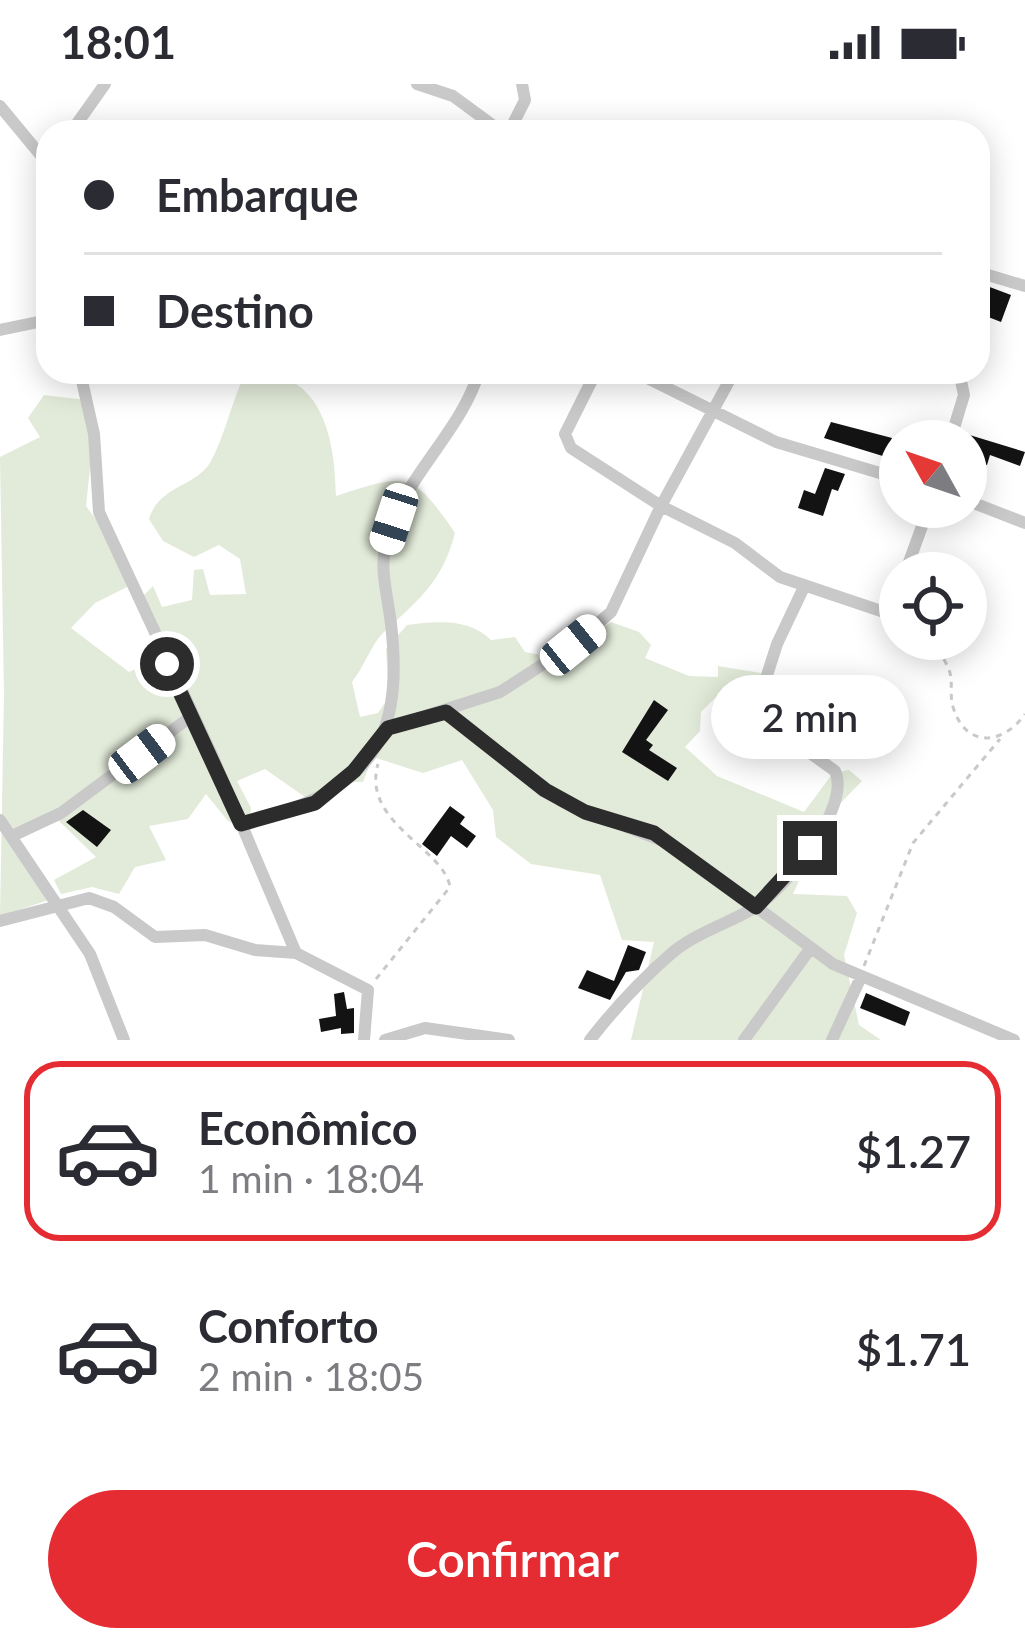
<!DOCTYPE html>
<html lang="pt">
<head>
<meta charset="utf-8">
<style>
  :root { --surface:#fff; --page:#f7f7f7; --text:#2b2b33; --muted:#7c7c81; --line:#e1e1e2; --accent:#e52c32 }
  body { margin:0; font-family:Lato,sans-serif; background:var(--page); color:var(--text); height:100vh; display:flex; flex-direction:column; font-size:45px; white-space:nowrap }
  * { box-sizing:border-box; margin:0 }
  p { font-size:39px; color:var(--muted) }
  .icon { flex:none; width:66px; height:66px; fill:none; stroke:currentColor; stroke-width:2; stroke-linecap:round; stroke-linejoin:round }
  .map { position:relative; height:956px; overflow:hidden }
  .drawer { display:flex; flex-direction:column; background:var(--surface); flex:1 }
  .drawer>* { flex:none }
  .hud { position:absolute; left:36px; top:36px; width:954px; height:264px; border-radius:36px; box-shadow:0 6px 30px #0003; display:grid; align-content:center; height:264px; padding:0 48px; background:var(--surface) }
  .needle { width:78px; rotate:310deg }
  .tools { position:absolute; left:879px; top:336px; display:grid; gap:24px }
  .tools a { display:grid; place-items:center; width:108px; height:108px; border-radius:50%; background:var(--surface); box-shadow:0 6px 30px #0003; font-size:60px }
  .end { position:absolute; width:54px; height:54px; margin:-27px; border:15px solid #2c2c2c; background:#fff; box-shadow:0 0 0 6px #fff }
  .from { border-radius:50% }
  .bubble { position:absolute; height:84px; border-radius:42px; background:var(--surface); box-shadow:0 6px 30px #0003; font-size:39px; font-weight:600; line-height:84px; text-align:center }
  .car { position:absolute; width:36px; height:72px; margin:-36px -18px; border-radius:15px; box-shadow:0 0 9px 3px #0007; background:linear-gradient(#fff 24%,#345 0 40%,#fff 0 76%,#345 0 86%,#fff 0) }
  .hud b { display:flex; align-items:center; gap:42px; height:114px; font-size:45px }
  .hud b+b { border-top:3px solid var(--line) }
  .hud i { width:30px; height:30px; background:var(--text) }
  ul { padding:21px 0 0; list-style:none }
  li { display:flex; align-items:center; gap:36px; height:180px; margin:0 24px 18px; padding:0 24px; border:6px solid transparent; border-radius:36px }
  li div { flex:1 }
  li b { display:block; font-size:45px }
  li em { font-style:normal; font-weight:600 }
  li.selected { border-color:var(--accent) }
  li>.icon { width:108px; height:108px; stroke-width:1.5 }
  .primary-button { display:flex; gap:24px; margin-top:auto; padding:24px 48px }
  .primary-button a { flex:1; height:138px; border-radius:72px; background:var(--accent); color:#fff; font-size:48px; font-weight:600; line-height:138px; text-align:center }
  .status { display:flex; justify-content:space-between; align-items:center; height:84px; padding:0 60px; background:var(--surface); direction:ltr }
  .status svg { height:33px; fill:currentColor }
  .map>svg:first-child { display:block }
  .green { fill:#e2ead9 }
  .building { fill:#131313 }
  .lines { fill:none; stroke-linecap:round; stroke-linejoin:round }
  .path { stroke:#c9c9c9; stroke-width:3; stroke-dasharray:6 6; stroke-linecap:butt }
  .street { stroke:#c9c9c9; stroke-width:12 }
  .route { stroke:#2c2c2c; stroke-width:15 }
</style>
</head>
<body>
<div class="status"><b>18:01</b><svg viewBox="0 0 49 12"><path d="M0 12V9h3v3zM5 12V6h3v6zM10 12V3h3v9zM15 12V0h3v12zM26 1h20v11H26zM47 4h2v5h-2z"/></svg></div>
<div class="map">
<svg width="1025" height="956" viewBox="0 0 1025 956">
  <rect width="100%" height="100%" fill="#fff"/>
  <!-- green -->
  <path class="green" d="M 253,288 C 323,288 335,355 336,412 C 407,389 412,386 455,449 C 442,499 418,516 383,549 C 371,561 364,583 352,598 L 360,633 L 378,629 L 389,613 L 386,565 L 407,541 C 437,537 469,534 491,556 L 515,553 L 525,568 L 557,574 L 611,538 L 639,548 L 651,561 L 645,574 L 689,592 L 718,593 L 718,582 L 774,591 L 778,608 L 761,610 L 751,635 L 718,611 L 701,628 L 700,647 L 685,663 L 717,692 L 804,728 L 833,689 L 849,686 L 862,697 L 828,732 L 793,810 L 847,812 L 857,829 L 844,871 L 859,941 L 881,956 L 631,956 L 654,858 L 622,856 L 600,791 L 531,780 L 496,753 L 493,726 L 462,676 L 423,689 L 373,673 L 363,698 L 342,698 L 308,715 L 265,685 L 237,697 L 251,724 L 247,745 L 228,737 L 206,710 L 188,735 L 149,742 L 166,776 L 135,783 L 119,810 L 92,803 L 61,810 L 54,796 L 96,773 L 56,734 L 4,751 L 52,815 L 0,832 L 4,610 L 0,373 L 40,353 L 28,334 L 44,311 L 86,316 L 91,375 L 86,422 L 120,468 L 127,503 L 95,519 L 71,544 L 129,588 L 168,570 L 144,511 L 153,502 L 162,523 L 192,516 L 194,486 L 203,485 L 210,511 L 246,510 L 240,475 L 219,461 L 194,473 L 163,457 L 149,435 C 159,401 197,403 211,377 C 224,353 231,321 243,294 Z"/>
  <!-- building -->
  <path class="building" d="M 979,199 L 1011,211 L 1001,238 L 978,229 Z
    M 831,338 L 892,354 L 886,373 L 824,354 Z
    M 963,349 L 1025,368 L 1020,382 L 990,371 L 987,381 L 966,375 Z
    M 825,384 L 845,390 L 838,407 L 832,405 L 823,432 L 798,424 L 804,406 L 815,410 Z
    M 654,616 L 668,626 L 646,656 L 653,661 L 649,666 L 677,684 L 668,697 L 622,668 Z
    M 450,722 L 465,733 L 460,740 L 476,752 L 467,764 L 451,752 L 437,772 L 422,760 Z
    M 83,726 L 111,746 L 97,763 L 66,738 Z
    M 628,861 L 646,868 L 639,886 L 626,888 L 610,916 L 578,904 L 587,886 L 614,897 Z
    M 344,908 L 347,925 L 354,924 L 354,949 L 341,950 L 341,944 L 321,948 L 319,935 L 336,932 L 334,910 Z
    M 866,909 L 910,928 L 905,942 L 860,924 Z"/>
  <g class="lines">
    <!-- path -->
    <path class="path" d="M 931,555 C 937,565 947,578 950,589 C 953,601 949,613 954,626 C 968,666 1005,659 1025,630
      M 864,882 L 913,759 L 1000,655
      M 376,895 L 450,803 C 444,764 361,739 378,680"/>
    <!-- street -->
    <path class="street" d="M 417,0 L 453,12 L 502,48
      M 0,22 L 48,80
      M 71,48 L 105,0
      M 509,48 L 525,16 L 522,0
      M 978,188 L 1025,202
      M 0,246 L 48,236
      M 80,288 L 94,350 L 99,428 L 212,671 L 296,869
      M 596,288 L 565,350 L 571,364 L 661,422 L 735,459 L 780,493 L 887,529 L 900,501
      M 635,288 L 776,358 L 900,395
      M 950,357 L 964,311 L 960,292
      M 966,416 L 1025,439
      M 905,489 L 929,423
      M 446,628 L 563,718 L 673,761 L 833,880 L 1014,956
      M 388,644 L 500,608 L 573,561 L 611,528 L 661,422 L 734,288
      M 0,736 L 90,870 L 124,956
      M 241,740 C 360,709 406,669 391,540 C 388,513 379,485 386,458 C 402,394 460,350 479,288
      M 12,752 L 61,729 L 193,631
      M 0,837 L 89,814 L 114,823 L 155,853 L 205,851 L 255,866 L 296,869 L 368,906 L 364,956
      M 385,956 L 425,944 L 509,956
      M 590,956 C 614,925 643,894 673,868 C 698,848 727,840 754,824 C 785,806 852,722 835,687 L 755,629 L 777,560 L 804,503
      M 744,956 L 810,865
      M 832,956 L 860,895"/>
  </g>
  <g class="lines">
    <!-- route -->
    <path class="route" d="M 167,580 L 241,740 L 315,719 L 354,687 L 388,644 L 446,628 L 545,706 L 585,728 L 654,749 L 756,823 L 810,764"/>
  </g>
</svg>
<div class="tools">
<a><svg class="needle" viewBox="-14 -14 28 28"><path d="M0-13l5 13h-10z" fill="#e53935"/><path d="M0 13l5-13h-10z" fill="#7c7c81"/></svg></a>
<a><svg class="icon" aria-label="locate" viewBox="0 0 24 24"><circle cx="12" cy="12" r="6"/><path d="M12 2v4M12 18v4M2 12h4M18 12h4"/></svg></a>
</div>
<i class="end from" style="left:167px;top:580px"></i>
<i class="end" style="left:810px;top:764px"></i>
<div class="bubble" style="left:711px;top:591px;width:198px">2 min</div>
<i class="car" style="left:394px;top:435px;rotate:198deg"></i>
<i class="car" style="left:573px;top:561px;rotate:51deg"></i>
<i class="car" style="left:142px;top:670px;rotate:53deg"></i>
<div class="hud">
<b><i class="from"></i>Embarque</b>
<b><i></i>Destino</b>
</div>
</div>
<section class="drawer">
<ul>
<li class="selected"><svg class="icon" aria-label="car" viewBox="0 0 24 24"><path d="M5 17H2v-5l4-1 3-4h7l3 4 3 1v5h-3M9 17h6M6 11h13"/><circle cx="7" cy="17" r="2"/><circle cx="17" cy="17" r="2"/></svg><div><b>Econômico</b><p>1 min · 18:04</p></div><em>$1.27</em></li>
<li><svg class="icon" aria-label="car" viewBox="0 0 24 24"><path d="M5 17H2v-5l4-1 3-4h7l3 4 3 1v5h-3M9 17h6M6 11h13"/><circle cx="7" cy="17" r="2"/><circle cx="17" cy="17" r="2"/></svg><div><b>Conforto</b><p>2 min · 18:05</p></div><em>$1.71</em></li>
</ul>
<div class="primary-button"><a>Confirmar</a></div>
</section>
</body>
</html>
